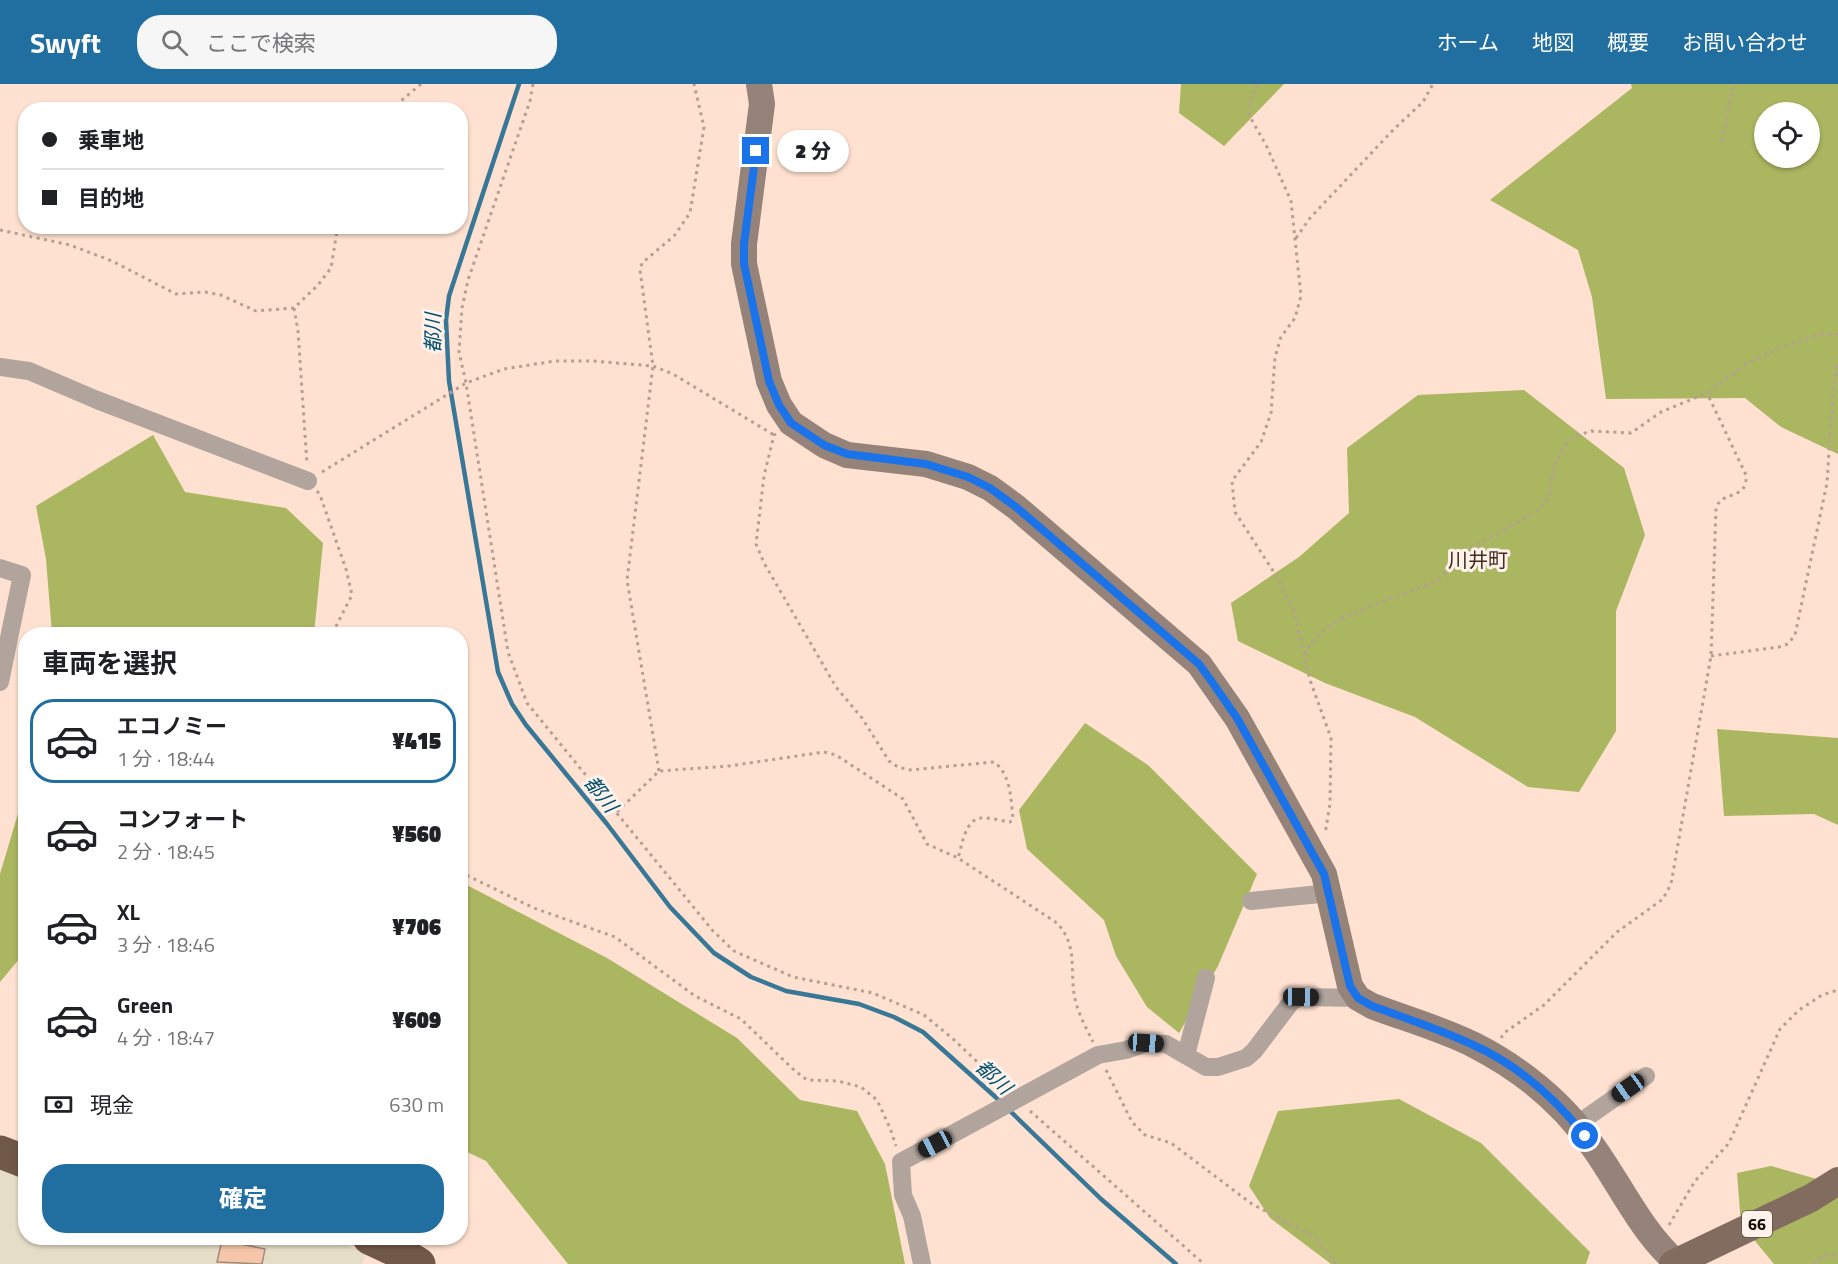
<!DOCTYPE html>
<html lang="ja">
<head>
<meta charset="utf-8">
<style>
  :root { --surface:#fff; --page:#f6f6f6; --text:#202124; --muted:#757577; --line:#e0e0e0; --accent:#216ea1 }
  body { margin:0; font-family:"Titillium Web","Noto Sans JP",sans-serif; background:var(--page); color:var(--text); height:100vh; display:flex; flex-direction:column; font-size:22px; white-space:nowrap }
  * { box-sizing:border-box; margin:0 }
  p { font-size:20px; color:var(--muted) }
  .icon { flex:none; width:33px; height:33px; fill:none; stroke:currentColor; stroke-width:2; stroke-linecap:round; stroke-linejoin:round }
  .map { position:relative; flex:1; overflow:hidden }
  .sheet { position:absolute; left:18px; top:543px; width:450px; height:618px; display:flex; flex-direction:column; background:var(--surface); border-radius:24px; box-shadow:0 2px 4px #0004 }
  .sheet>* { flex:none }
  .banner { position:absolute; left:18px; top:18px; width:450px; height:132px; border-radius:24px; box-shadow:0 2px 4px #0004; display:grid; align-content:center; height:132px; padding:0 24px; background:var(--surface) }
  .buttons { position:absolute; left:1754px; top:18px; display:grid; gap:12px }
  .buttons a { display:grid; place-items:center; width:66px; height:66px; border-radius:50%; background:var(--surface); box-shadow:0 2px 4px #0004; font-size:30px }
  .end { position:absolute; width:27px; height:27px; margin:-14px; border:8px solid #1a73e8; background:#fff; box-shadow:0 0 0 3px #fff }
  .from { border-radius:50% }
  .bubble { position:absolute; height:42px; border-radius:21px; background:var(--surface); box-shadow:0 2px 4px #0004; font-size:20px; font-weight:800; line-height:42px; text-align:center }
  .car { position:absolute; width:18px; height:36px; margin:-18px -9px; border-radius:8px; box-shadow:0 0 4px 2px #0007; background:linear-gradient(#222 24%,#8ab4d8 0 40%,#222 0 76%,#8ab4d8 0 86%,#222 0) }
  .banner b { display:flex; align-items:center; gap:21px; height:57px; font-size:22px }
  .banner b+b { border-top:2px solid var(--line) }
  .banner i { width:15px; height:15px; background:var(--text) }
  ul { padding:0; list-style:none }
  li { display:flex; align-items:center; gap:18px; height:84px; margin:0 12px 9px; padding:0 12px; border:3px solid transparent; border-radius:24px }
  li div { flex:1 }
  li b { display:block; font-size:22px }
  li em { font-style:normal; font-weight:800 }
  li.selected { border-color:var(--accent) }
  li>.icon { width:54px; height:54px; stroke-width:1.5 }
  h2 { padding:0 24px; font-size:27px; line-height:72px }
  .pay { display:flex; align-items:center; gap:15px; height:66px; padding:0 24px; font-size:22px }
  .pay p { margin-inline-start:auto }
  .action { display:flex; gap:12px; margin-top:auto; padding:12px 24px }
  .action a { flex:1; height:69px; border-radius:24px; background:var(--accent); color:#fff; font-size:24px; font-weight:800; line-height:69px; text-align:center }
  header { display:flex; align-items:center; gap:36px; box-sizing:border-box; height:84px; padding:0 30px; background:var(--accent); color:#fff }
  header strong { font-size:28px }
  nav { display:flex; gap:33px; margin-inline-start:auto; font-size:21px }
  .search { width:420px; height:54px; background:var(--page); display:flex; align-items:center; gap:15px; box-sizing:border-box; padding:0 21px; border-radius:24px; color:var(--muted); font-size:22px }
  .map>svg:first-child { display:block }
  .education { fill:#e6ddc8 }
  .forest { fill:#abb661; fill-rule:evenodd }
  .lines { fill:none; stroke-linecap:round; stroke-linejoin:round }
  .stream { stroke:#397796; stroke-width:4.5 }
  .building { fill:#f5c6a9; stroke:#a48a7a; stroke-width:1.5 }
  .path { stroke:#b69f92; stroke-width:3; stroke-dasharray:3 4.5; stroke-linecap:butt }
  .street { stroke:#b0a49d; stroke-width:18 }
  .secondary { stroke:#958379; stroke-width:26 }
  .primary { stroke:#826c5f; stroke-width:28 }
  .highway { stroke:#705849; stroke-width:33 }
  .route { stroke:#1a73e8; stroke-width:8 }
  .labels { text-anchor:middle; stroke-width:6; stroke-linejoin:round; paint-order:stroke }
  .shield { fill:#fef2eb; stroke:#5a504b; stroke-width:1.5 }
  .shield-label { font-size:16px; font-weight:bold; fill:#140b06 }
  .water-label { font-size:20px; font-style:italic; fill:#01506f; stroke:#fef2eb }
  .neighbourhood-label { font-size:20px; fill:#432c1f; stroke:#fef2eb }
</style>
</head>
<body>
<header>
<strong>Swyft</strong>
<div class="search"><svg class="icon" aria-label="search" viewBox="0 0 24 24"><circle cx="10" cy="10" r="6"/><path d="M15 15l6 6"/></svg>ここで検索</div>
<nav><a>ホーム</a><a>地図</a><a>概要</a><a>お問い合わせ</a></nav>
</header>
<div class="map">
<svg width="1838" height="1180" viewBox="0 0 1838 1180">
  <rect width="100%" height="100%" fill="#fee1d0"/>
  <!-- education -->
  <path class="education" d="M 0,1086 L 25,1092 L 26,1154 L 333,1154 L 366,1170 L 362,1180 L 0,1180 Z"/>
  <!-- forest -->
  <path class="forest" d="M 1181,0 L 1284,0 L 1224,62 L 1179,29 Z
    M 1631,0 L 1838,0 L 1838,370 L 1781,343 L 1745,314 L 1606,315 L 1592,213 L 1578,166 L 1490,116 L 1632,4 ZM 1764,28 L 1809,28 L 1809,74 L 1764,74 Z
    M 1524,306 L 1624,384 L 1645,451 L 1616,527 L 1616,647 L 1579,708 L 1528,703 L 1415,633 L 1325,599 L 1238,557 L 1231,519 L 1299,473 L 1349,429 L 1347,364 L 1418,311 Z
    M 153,351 L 185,408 L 286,424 L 323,459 L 314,550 L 52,550 L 46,475 L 36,422 Z
    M 1085,639 L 1148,681 L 1257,790 L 1218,882 L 1179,949 L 1147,923 L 1116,872 L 1104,836 L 1027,765 L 1019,726 Z
    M 1717,645 L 1838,654 L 1838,741 L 1814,730 L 1724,732 Z
    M 25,706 L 25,868 L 0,898 L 0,790 Z
    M 461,798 L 607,874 L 737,954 L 800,1016 L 857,1027 L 885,1080 L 905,1180 L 568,1180 L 486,1077 L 461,1065 Z
    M 1399,1015 L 1481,1059 L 1590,1168 L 1586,1180 L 1331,1180 L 1270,1134 L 1249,1102 L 1278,1027 Z
    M 1771,1082 L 1838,1101 L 1838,1180 L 1774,1180 L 1741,1140 L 1737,1089 Z"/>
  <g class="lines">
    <!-- stream -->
    <path class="stream" d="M 519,0 L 449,212 L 446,236 L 449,297 L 498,588 L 512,620 L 526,641 L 607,740 L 670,823 L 714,869 L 751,893 L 786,907 L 859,920 L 894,933 L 923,948 L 1001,1018
      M 1009,1026 L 1101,1115 L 1176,1180"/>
  </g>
  <!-- building -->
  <path class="building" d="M 222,1156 L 265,1165 L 262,1180 L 217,1178 Z"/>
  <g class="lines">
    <!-- path -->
    <path class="path" d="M 533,0 L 530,17 L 468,196 L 462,224 L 459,268 L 466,299 L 508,568 L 527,619 L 713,847 L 734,867 L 793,893 L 873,909 L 924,931 L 952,954 L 1005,1004
      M 1257,0 L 1249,21 L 1249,31 L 1267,63 L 1291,117 L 1301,212 L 1295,234 L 1281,253 L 1275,273 L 1271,329 L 1261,358 L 1232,397 L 1235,428 L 1277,493 L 1294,527 L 1310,596 L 1331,654 L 1330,720 L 1325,750
      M 390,26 L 421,0
      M 1722,57 L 1734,0
      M 0,146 L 70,161 L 112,177 L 176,210 L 205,208 L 221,211 L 256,227 L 294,224 L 318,201 L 331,184 L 337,147 L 340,142
      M 1296,154 L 1310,134 L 1394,45 L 1423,18 L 1433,0
      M 294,224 L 298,247 L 307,380
      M 776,350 L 774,351 L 764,392 L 756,460 L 764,479 L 836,603 L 862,634 L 889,677 L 898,683 L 910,686 L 994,678 C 1011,690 1011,716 1013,735 L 1010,738 C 1001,737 990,733 981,734 C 965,735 962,762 958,774
      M 322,388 L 466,299 L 504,285 L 555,277 L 593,277 L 653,282 L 673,290 L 774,351
      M 317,407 L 320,411 L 346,485 L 352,511 L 332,550
      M 1304,571 L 1313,556 L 1331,540 L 1366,524 L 1437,497 L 1471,464 L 1536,428 L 1548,415 L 1555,381 L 1564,362 L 1576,352 L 1591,347 L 1631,349 L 1661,328 L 1707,309 L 1746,280 L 1784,262 L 1822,250 L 1838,250
      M 1711,572 L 1779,563 L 1788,560 L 1795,551 L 1827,399 L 1833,305 L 1838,277
      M 659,687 L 627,496 L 653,282 L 640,186 L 642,179 L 674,152 L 690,129 L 704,43 L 694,0
      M 617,728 L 659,687 L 729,682 L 824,668 L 836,671 L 903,715 L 927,760 L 958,774 L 1057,839 C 1080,864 1068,890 1076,919 C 1080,933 1087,946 1093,958
      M 460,788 L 534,824 L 615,853 L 695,912 L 741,935 L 795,987 L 807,996 L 838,997 L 861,1003 L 877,1016 L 890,1044 L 896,1062
      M 1501,954 L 1504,949 L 1544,921 L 1617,848 L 1663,815 L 1671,800 L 1711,572 L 1716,424 C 1723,405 1748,417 1746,391 L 1707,309
      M 1106,986 L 1132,1038 L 1145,1051 L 1171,1059 L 1252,1120 L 1315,1153 L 1336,1180
      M 1030,1027 L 1204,1180
      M 1669,1141 L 1695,1097 L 1729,1059 L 1780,945 L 1799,926 L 1822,911 L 1838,906
      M 1813,1180 L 1824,1172 L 1838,1170"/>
    <!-- street -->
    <path class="street" d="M 0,283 L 29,287 L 97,316 L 308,397
      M 0,484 L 22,491 L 0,598
      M 1251,817 L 1330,809
      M 1186,971 L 1206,894
      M 1576,1041 L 1646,992
      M 922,1180 L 912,1132 L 903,1111 L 901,1078 L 1098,971 L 1126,966 L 1146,959 L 1166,960 L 1206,983 L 1218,983 L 1246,974 L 1254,967 L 1292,917 L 1301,913 L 1358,914"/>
    <!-- secondary -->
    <path class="secondary" d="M 759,0 L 762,20 L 744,160 L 744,180 L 769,297 L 779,321 L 791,339 L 824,361 L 847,371 L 926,380 L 968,393 L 990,404 L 1016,423 L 1199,580 L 1237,634 L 1324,790 L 1350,902 L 1358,914 L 1372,922 C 1406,935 1442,945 1474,961 C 1523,986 1563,1019 1594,1064 C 1621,1102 1641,1147 1676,1178"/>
    <!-- primary -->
    <path class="primary" d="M 1673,1180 L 1811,1114 L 1838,1097"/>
    <!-- highway -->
    <path class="highway" d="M 0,1068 L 26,1078
      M 369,1154 L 403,1170 L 419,1180"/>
  </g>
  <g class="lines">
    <!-- route -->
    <path class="route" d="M 756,67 L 744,160 L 744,180 L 769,297 L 779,321 L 791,339 L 824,361 L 847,370 L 926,380 L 968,393 L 990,404 L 1016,423 L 1199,580 L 1212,598 L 1237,634 L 1324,790 L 1350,902 L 1358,914 L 1372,922 C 1405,934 1439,945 1471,960 C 1517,980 1554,1013 1585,1052"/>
  </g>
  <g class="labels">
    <!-- shield labels -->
    <rect class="shield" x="1742" y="1127" width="30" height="26" rx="4.5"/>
    <g class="shield-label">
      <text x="1757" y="1146">66</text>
    </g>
    <!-- water labels -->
    <g class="water-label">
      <text transform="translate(433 249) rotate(-90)" y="7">都川</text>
      <text transform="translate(601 710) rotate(52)" y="7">都川</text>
      <text transform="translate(994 993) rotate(43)" y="7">都川</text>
    </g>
    <!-- neighbourhood labels -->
    <g class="neighbourhood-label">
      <text x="1478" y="483">川井町</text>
    </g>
  </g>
</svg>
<div class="buttons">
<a><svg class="icon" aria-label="locate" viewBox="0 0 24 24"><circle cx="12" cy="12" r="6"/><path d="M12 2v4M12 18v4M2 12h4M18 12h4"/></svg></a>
</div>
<i class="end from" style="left:1585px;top:1052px"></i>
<i class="end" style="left:756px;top:67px"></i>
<div class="bubble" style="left:777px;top:46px;width:72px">2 分</div>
<i class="car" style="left:1301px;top:913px;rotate:91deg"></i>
<i class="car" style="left:1146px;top:959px;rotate:94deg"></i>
<i class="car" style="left:1628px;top:1004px;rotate:235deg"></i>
<i class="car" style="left:935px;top:1060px;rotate:242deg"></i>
<div class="banner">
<b><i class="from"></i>乗車地</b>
<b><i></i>目的地</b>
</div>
<section class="sheet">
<h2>車両を選択</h2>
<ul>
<li class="selected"><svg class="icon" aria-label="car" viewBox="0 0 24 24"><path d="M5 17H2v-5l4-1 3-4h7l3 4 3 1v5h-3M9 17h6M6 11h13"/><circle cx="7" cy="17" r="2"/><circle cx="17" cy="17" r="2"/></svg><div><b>エコノミー</b><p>1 分 · 18:44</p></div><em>¥415</em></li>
<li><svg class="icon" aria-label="car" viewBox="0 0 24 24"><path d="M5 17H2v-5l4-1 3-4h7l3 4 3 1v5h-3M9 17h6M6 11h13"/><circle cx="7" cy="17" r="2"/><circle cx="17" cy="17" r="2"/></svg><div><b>コンフォート</b><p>2 分 · 18:45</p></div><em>¥560</em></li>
<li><svg class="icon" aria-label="car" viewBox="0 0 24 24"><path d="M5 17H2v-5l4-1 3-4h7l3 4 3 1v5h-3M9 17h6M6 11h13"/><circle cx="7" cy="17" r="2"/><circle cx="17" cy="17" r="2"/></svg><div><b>XL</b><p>3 分 · 18:46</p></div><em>¥706</em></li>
<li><svg class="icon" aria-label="car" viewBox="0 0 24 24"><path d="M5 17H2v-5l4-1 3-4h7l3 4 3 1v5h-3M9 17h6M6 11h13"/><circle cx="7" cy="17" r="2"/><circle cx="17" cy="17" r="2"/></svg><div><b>Green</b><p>4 分 · 18:47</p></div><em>¥609</em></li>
</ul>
<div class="pay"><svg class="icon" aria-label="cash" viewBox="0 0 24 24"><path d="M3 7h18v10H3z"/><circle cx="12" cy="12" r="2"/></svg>現金<p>630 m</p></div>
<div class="action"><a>確定</a></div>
</section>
</div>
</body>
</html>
